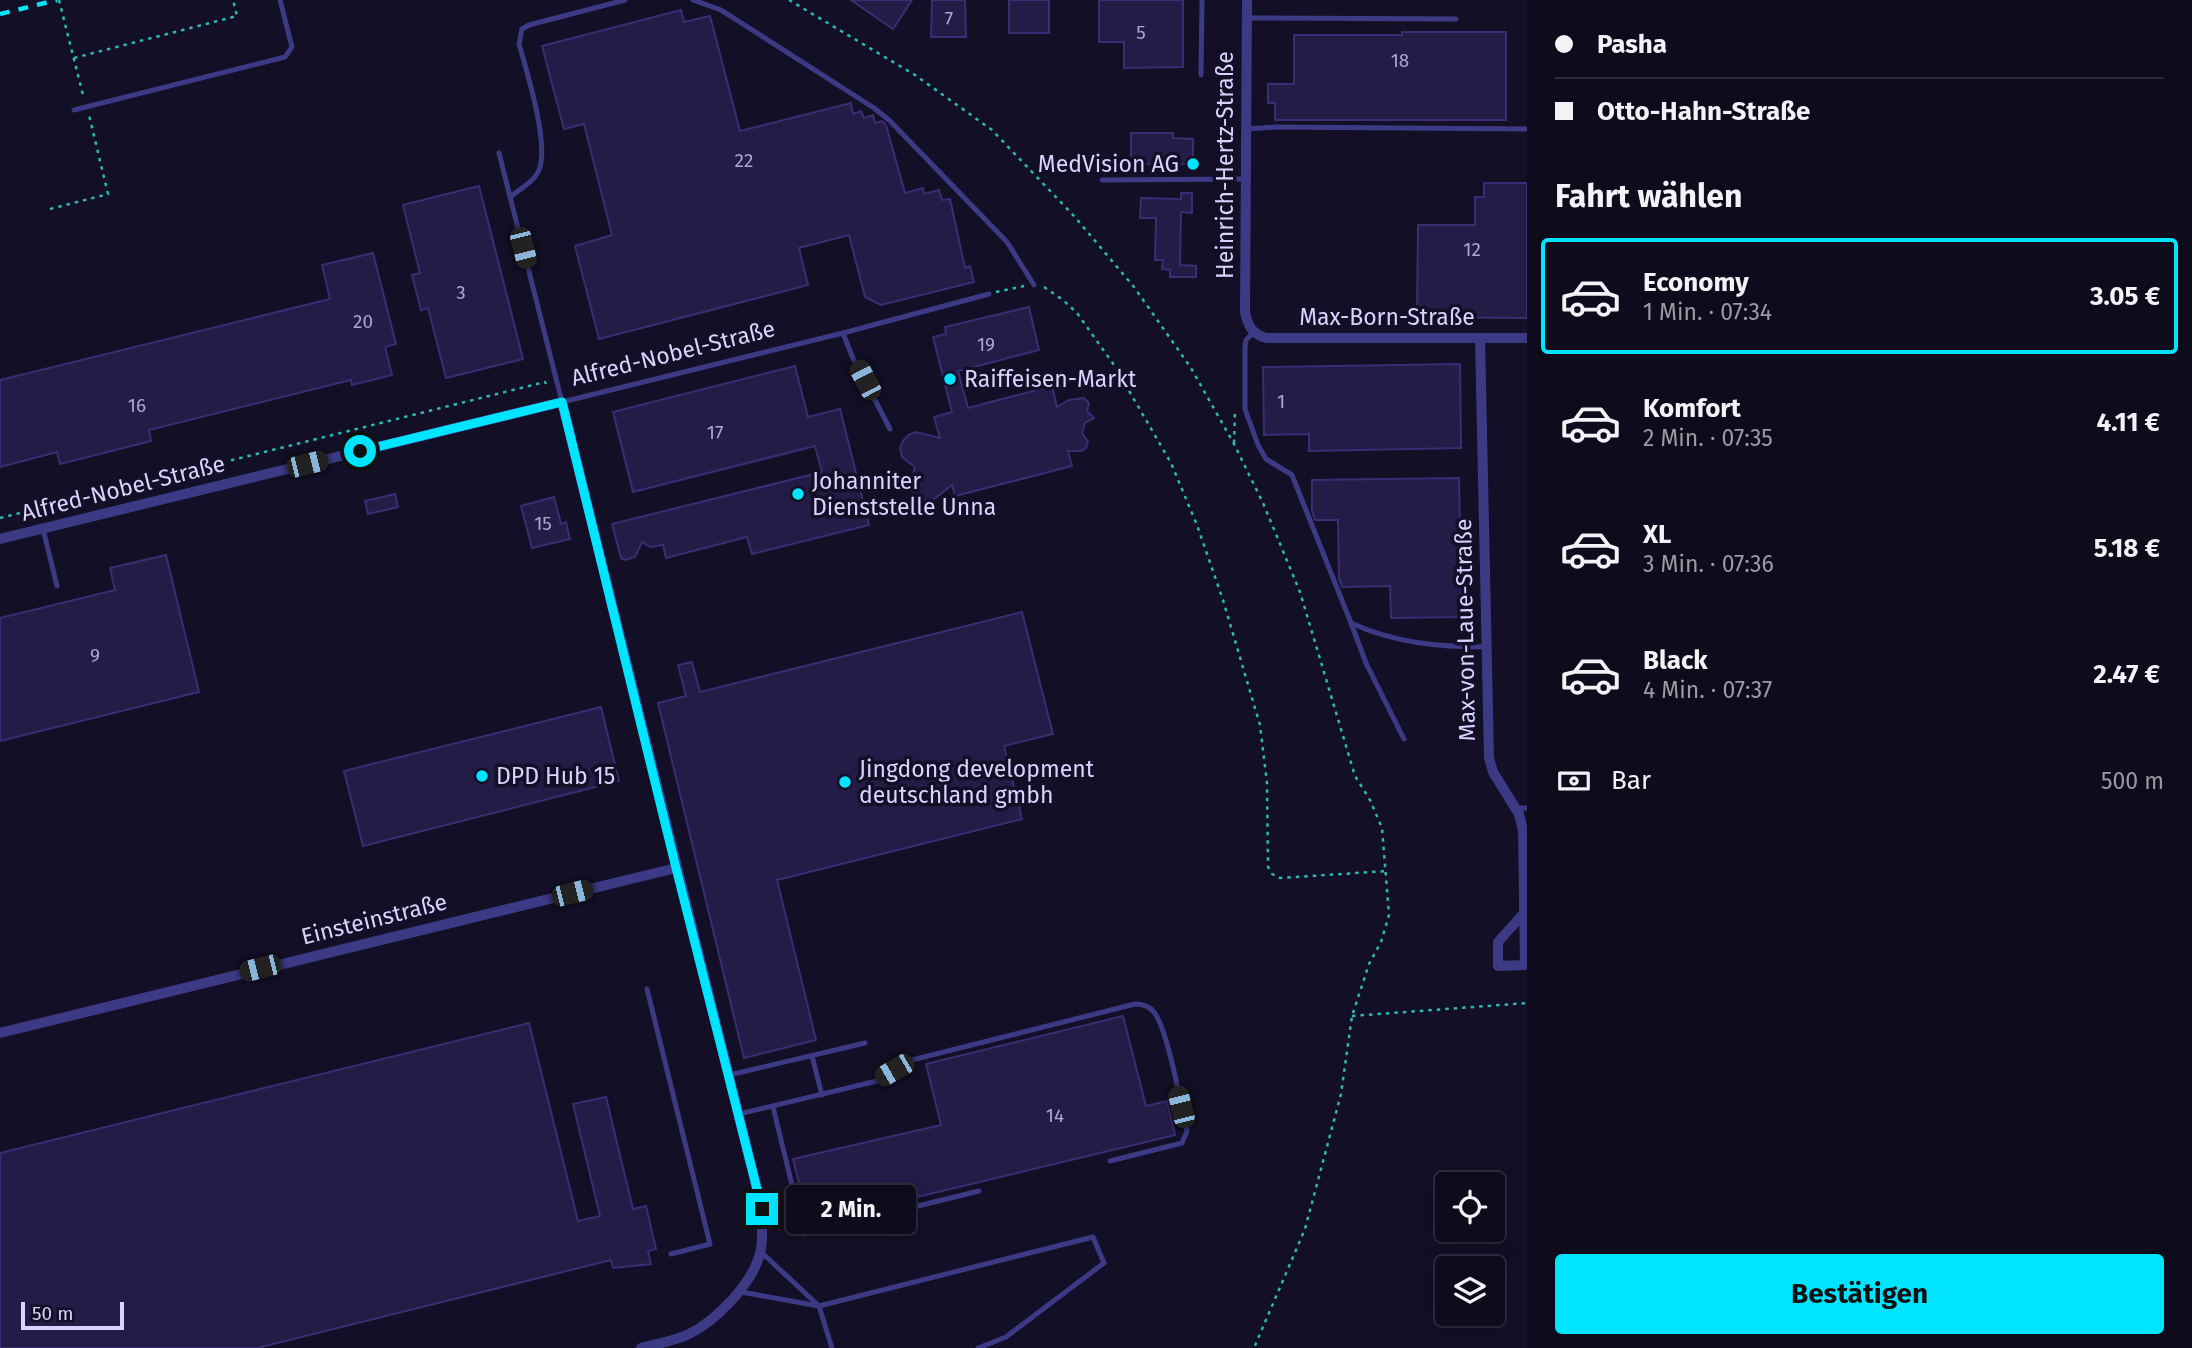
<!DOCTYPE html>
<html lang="de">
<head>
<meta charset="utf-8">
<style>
  :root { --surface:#0e0b1c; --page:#1c1929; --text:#f1f3f6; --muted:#9b9ba3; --line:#2e2b3b; --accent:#00e5ff }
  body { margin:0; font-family:"Fira Sans",sans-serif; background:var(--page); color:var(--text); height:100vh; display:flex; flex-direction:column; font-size:26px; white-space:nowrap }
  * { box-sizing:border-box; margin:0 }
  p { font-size:23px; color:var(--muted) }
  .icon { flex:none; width:38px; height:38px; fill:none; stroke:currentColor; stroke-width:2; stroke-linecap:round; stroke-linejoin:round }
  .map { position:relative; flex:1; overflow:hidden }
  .details { display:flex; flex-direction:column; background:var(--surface); width:665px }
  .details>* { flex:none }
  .top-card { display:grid; align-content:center; height:154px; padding:0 28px; background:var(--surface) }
  .buttons { position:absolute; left:1435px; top:1172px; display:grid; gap:14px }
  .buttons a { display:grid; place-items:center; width:70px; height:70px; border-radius:7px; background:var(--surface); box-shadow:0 4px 18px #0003,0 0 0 2px var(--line); font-size:35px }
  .scale { position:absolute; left:21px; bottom:18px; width:103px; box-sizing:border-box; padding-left:7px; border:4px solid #d9d4ff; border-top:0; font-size:19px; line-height:24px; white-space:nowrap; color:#d9d4ff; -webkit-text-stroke:5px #130f26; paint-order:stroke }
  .end { position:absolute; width:32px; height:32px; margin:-16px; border:9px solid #00e5ff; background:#111; box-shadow:0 0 0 4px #111 }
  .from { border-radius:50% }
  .bubble { position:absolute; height:49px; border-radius:7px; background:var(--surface); box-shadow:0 4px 18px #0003,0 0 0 2px var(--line); font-size:23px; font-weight:700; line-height:49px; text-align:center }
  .car { position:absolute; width:21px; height:42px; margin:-21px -10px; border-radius:9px; box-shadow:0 0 5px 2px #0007; background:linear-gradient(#222 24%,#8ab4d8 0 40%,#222 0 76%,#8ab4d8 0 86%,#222 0) }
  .top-card b { display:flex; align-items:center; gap:24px; height:66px; font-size:26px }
  .top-card b+b { border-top:2px solid var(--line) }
  .top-card i { width:18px; height:18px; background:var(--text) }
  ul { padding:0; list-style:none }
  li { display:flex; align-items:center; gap:21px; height:116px; margin:0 14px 10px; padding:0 14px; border:4px solid transparent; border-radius:7px }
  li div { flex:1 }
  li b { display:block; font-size:26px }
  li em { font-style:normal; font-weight:700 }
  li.active { border-color:var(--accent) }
  li>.icon { width:63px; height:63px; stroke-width:1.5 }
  h2 { padding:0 28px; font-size:32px; line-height:84px }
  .pay { display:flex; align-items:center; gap:18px; height:77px; padding:0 28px; font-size:26px }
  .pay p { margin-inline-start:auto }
  .button { display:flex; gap:14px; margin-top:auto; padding:14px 28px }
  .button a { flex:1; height:80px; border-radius:7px; background:var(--accent); color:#111; font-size:28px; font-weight:700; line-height:80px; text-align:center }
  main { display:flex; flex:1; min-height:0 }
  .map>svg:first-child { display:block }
  .building { fill:#241b47; stroke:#3b2d73; stroke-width:2 }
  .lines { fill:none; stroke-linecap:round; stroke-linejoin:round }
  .path { stroke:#2fb8b0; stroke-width:2.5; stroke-dasharray:3.5 5; stroke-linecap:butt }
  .service { stroke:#3d3a85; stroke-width:5 }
  .minor { stroke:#3d3a85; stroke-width:10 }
  .rail { stroke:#00e5ff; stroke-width:4.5; stroke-dasharray:10 9; stroke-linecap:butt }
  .route { stroke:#00e5ff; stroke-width:9 }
  .poi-dot { fill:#00e5ff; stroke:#130f26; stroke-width:2.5 }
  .labels { text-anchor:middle; stroke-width:7; stroke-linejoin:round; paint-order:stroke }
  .number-label { font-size:19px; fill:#aca6d1 }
  .poi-label { font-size:23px; fill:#d9d4ff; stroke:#130f26; text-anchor:start }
  .street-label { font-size:23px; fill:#d9d4ff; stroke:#130f26 }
</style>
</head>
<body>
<main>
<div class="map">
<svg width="1527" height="1348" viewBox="0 0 1527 1348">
  <rect width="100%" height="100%" fill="#130f26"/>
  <!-- building -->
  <path class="building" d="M 851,0 L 912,0 L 893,29 Z
    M 932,0 L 965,0 L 966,37 L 931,37 Z
    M 1009,0 L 1049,0 L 1049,33 L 1009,33 Z
    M 1099,0 L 1183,0 L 1183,67 L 1124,68 L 1124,42 L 1099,42 Z
    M 681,10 L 684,22 L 710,16 L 740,131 L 851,103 L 853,114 L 861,111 L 864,118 L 873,115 L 875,123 L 882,121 L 886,125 L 905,193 L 923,188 L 924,194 L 939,190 L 942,200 L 950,199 L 965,268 L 970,266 L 974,282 L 881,305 L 865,297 L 849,235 L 799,248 L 808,285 L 599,339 L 575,246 L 612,235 L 584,124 L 564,129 L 542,46 Z
    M 1402,32 L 1506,32 L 1506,120 L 1275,120 L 1275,103 L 1268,103 L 1268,84 L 1294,84 L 1294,35 L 1402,35 Z
    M 1131,133 L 1173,133 L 1173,138 L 1193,139 L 1193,164 L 1131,164 Z
    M 1484,183 L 1527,183 L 1527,318 L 1417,317 L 1418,225 L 1475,225 L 1475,197 L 1484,197 Z
    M 479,186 L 523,359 L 446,378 L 428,308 L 421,310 L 412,275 L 420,273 L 403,205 Z
    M 1181,193 L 1192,193 L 1192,213 L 1181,212 L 1180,265 L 1196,266 L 1196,277 L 1170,277 L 1170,270 L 1162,269 L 1163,260 L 1155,260 L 1156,218 L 1140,218 L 1141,198 L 1181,199 Z
    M 373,253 L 396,344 L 385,347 L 392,375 L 352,385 L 351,380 L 149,430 L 151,441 L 60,464 L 57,452 L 0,467 L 0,380 L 330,299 L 322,265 Z
    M 1029,307 L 1039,350 L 958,371 L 968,408 L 1052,386 L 1057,407 L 1069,400 L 1084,398 L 1089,403 L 1087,411 L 1094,418 L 1085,423 L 1082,433 L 1088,442 L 1086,448 L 1081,451 L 1068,451 L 1072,466 L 955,496 L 952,485 L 933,500 L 925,500 L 917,497 L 912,491 L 910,483 L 915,467 L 902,457 L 900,448 L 903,441 L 908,435 L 916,432 L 940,438 L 934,417 L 952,412 L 933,337 L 946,334 L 945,327 Z
    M 1460,364 L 1461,448 L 1309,451 L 1309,434 L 1264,435 L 1263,367 Z
    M 795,366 L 808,417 L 840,409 L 869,525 L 752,554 L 747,537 L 666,558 L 663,545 L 650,547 L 642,542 L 635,557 L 625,560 L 621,558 L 612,524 L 822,472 L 815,446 L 633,492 L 613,412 Z
    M 1459,478 L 1462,617 L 1391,618 L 1390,586 L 1342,587 L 1339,578 L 1338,520 L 1315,520 L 1312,510 L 1312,480 Z
    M 395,494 L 398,507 L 368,514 L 365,501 Z
    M 554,497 L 561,524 L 566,522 L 570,539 L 532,548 L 521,506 Z
    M 166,555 L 199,692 L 0,741 L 0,618 L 115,590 L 110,568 Z
    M 1022,612 L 1053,734 L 1004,746 L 1022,819 L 777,880 L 816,1040 L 744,1058 L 658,703 L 686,696 L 678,665 L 692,662 L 700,692 Z
    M 601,707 L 619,781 L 363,846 L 344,771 Z
    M 1123,1016 L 1146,1106 L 1167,1101 L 1175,1135 L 809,1223 L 793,1159 L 941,1125 L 926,1064 Z
    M 529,1023 L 578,1221 L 600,1216 L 573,1104 L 606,1097 L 633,1209 L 646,1206 L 656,1249 L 648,1251 L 651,1264 L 613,1268 L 611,1260 L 257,1348 L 0,1348 L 0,1153 Z"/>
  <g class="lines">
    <!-- path -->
    <path class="path" d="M 59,0 L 84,99
      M 789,0 L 915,75 L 992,130 L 1074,216 L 1134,287 L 1191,368 L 1234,444 L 1263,503 L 1300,592 L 1355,776 L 1370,800 L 1382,828 L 1389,915 L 1381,942 L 1369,964 L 1352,1016 L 1341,1094 L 1305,1229 L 1254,1348
      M 74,58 L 237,16 L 233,0
      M 50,209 L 108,194 L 89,115
      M 1044,287 L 1063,300 L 1077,313 L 1114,365 L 1171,463 L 1197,525 L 1223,600 L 1260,725 L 1267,783 L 1268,867 L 1272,874 L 1280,878 L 1387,871
      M 996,292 L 1024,286
      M 1234,443 L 1235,411
      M 0,518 L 545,382 L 546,384
      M 1352,1016 L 1527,1003"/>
    <!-- service -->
    <path class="service" d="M 693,0 L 721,10 L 874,108 L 890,121 L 1007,242 L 1034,285
      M 1247,18 L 1456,19
      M 1201,75 L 1202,0
      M 74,110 L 285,57 L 292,47 L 280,0
      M 1246,129 L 1276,127 L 1527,129
      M 499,153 L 562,402 L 843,333 L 989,294
      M 1102,180 L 1246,179
      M 510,197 C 520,189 537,180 540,167 C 548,140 527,72 519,44 L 522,29 L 529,25 L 625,0
      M 1254,332 L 1246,340 L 1245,347 L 1245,409 L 1258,445 L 1266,459 L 1292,475 L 1351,623 C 1394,643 1440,647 1486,647
      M 843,333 L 852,356 L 890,429
      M 43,529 L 57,586
      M 1351,623 L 1366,663 L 1404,739
      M 1515,808 L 1527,808
      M 647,989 L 710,1244 L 671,1254
      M 812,1056 L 822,1095
      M 729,1075 L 865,1043
      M 773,1107 L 804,1234 L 979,1191
      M 739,1114 L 877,1081 L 912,1060 L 1135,1004 C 1143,1004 1149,1006 1154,1012 C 1168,1030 1181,1106 1187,1131 L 1182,1143 L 1110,1161
      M 761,1252 L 819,1306 L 832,1348
      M 741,1292 L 819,1306 L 1093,1237 L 1104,1263 L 1006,1337 L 978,1348"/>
    <!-- minor -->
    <path class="minor" d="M 1247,0 L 1245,312 C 1248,326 1252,334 1266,338 L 1527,338
      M 1480,338 L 1489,758 L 1493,772 L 1519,814 L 1523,831 L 1525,965 L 1498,966 L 1498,942 L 1525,912
      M 0,539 L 562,402 L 762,1209 C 761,1222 764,1239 760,1253 C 753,1283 716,1321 689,1334 C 674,1341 657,1344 641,1348
      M 0,1033 L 676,868"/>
    <!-- rail -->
    <path class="rail" d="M 0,14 L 57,0"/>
  </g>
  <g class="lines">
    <!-- route -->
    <path class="route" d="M 360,451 L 562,402 L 676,868 L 762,1209"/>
  </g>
  <!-- markers -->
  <g class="poi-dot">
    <circle cx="1193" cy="164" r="7"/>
    <circle cx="950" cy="379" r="7"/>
    <circle cx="798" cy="494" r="7"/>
    <circle cx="482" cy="776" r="7"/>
    <circle cx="845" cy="782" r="7"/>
  </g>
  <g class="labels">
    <!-- number labels -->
    <g class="number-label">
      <text x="949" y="25">7</text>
      <text x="1141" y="39">5</text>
      <text x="1400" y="67">18</text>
      <text x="744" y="167">22</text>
      <text x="1472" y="256">12</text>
      <text x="461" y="299">3</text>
      <text x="363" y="328">20</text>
      <text x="986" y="351">19</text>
      <text x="1281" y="408">1</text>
      <text x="137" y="412">16</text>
      <text x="715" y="439">17</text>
      <text x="543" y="530">15</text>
      <text x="95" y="662">9</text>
      <text x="1055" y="1122">14</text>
    </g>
    <!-- poi labels -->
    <g class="poi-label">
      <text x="1179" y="172" text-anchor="end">MedVision AG</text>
      <text x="964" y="387">Raiffeisen-Markt</text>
      <text x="812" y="489">Johanniter<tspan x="812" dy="26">Dienststelle Unna</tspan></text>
      <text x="859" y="777">Jingdong development<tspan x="859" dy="26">deutschland gmbh</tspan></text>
      <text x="496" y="784">DPD Hub 15</text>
    </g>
    <!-- street labels -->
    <g class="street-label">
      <text transform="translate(1225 165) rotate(-90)" y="8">Heinrich-Hertz-Straße</text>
      <text x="1387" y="325">Max-Born-Straße</text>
      <text transform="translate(673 353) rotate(-14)" y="8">Alfred-Nobel-Straße</text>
      <text transform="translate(123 488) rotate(-14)" y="8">Alfred-Nobel-Straße</text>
      <text transform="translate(1465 630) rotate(-91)" y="8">Max-von-Laue-Straße</text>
      <text transform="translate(374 919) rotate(-14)" y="8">Einsteinstraße</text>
    </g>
  </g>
</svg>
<div class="buttons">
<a><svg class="icon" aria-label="locate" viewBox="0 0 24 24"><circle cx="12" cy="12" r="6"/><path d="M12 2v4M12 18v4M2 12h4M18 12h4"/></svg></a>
<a><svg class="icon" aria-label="layers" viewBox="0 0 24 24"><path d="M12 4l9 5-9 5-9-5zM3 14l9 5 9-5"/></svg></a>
</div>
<div class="scale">50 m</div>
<i class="end from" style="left:360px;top:451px"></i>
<i class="end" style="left:762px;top:1209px"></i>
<div class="bubble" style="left:786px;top:1185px;width:130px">2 Min.</div>
<i class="car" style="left:523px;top:248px;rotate:166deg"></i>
<i class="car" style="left:865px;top:380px;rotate:332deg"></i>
<i class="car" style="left:307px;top:464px;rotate:76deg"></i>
<i class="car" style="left:572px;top:893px;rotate:76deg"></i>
<i class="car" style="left:260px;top:968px;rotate:256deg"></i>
<i class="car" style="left:894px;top:1070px;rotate:240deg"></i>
<i class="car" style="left:1181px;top:1107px;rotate:346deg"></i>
</div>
<section class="details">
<div class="top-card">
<b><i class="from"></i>Pasha</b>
<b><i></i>Otto-Hahn-Straße</b>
</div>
<h2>Fahrt wählen</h2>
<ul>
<li class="active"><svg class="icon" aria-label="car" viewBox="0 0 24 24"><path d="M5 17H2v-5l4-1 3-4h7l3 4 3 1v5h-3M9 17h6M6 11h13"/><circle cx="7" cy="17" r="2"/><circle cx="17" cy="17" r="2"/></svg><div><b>Economy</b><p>1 Min. · 07:34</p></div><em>3.05 €</em></li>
<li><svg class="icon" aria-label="car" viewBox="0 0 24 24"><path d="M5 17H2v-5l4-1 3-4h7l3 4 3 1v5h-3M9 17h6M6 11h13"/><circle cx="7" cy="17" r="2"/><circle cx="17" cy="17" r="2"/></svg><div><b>Komfort</b><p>2 Min. · 07:35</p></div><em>4.11 €</em></li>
<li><svg class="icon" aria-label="car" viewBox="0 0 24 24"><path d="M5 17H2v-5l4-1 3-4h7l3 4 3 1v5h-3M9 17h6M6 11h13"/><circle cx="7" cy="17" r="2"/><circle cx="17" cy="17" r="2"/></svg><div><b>XL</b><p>3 Min. · 07:36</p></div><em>5.18 €</em></li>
<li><svg class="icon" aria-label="car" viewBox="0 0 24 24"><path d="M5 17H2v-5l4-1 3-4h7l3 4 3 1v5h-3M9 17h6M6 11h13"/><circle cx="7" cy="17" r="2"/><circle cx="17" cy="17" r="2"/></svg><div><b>Black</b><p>4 Min. · 07:37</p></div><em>2.47 €</em></li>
</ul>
<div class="pay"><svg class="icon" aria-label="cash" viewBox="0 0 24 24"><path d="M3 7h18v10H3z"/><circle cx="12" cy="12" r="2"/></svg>Bar<p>500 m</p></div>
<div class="button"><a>Bestätigen</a></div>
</section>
</main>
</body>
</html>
